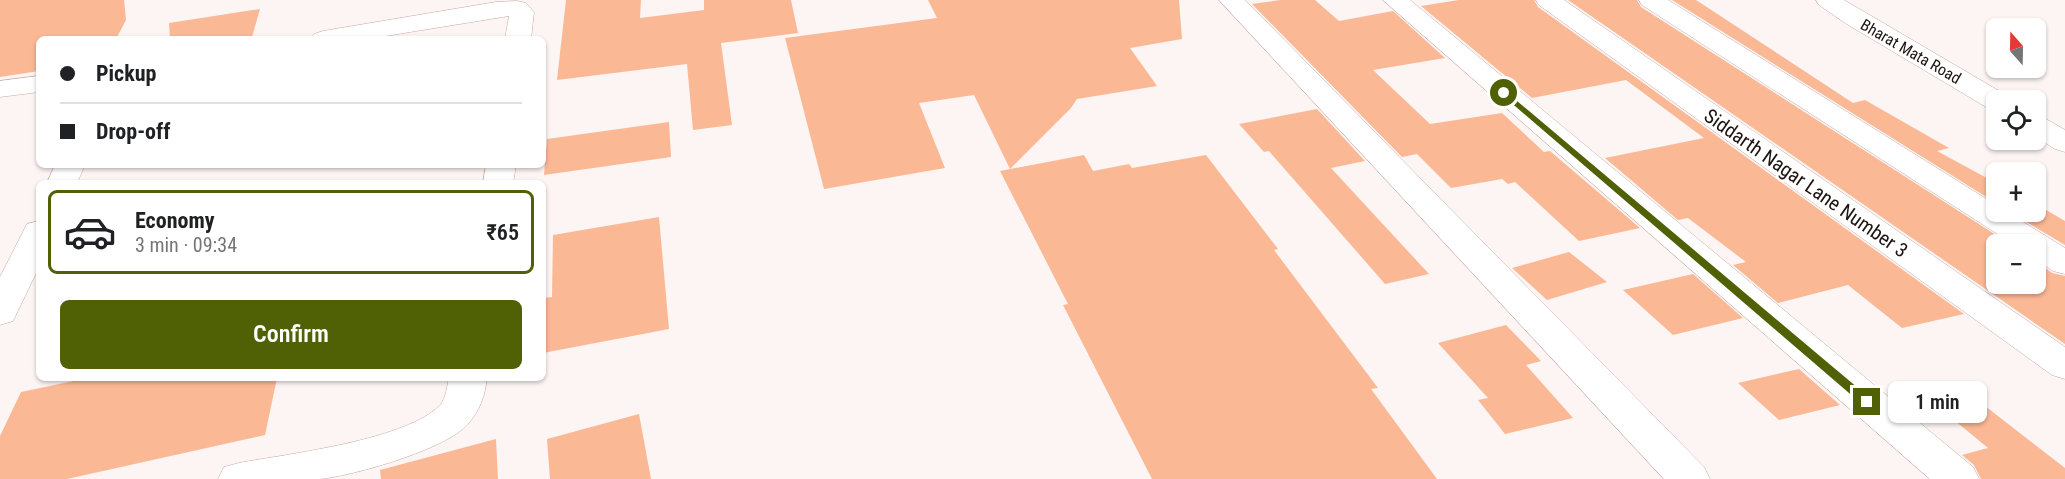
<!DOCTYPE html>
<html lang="en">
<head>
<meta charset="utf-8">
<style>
  :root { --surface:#fff; --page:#f2f2f2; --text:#202124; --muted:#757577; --line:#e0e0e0; --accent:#4f6005 }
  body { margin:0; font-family:"Roboto Condensed",sans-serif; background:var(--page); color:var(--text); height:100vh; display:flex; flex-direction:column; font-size:22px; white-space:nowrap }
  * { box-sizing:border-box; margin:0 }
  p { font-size:20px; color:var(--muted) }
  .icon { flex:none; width:33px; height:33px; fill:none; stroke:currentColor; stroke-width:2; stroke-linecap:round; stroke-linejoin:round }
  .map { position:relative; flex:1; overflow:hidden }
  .side { position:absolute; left:36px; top:180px; width:510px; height:201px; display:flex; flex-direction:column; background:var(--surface); border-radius:9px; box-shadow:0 2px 4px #0004 }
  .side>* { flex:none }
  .top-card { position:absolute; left:36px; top:36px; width:510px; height:132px; border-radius:9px; box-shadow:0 2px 4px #0004; display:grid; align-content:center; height:132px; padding:0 24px; background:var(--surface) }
  .needle { width:39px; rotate:340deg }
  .buttons { position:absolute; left:1986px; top:18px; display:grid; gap:12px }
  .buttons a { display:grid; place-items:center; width:60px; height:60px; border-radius:9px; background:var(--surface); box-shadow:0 2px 4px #0004; font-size:30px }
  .end { position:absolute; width:27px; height:27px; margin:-14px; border:8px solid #4f6005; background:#fff; box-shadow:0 0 0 3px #fff }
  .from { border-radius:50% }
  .bubble { position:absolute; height:42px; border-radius:9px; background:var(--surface); box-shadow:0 2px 4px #0004; font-size:20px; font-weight:600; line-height:42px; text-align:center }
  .top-card b { display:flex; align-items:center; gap:21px; height:57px; font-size:22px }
  .top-card b+b { border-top:2px solid var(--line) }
  .top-card i { width:15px; height:15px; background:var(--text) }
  ul { padding:10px 0 0; list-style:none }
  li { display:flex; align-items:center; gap:18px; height:84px; margin:0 12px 9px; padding:0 12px; border:3px solid transparent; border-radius:9px }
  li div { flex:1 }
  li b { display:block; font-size:22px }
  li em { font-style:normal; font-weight:600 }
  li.current { border-color:var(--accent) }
  li>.icon { width:54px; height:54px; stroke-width:1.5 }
  .action { display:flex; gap:12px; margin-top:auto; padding:12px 24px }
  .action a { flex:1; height:69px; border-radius:9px; background:var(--accent); color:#fff; font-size:24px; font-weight:600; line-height:69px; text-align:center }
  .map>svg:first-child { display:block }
  .building { fill:#fbb895 }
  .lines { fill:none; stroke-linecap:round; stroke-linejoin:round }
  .street-casing { stroke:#c7a9a4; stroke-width:1 }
  .secondary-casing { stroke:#c7a9a4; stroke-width:1 }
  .street { fill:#fff; fill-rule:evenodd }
  .secondary { fill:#fff; fill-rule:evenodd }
  .route { fill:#4f6005 }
  .labels { text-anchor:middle; stroke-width:5; stroke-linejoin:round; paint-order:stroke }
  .far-street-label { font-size:16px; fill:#1d1311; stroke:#fff }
  .street-label { font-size:20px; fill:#1d1311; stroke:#fff }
</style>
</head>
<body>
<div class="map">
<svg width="2065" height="479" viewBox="0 0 2065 479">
  <rect width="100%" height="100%" fill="#fcf5f4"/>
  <!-- building -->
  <path class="building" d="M 0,0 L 124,0 L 126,20 L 116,39 L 39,39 L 39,71 L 0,77 Z
    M 566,0 L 641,0 L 640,18 L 704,10 L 704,0 L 791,0 L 798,33 L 721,43 L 732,125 L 693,130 L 687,64 L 557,80 Z
    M 928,0 L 1179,0 L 1182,39 L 1130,48 L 1157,86 L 1077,99 L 1071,108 L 1010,169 L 974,95 L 919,103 L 945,168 L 824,189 L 785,38 L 937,18 Z
    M 1280,0 L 1315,0 L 1339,21 L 1393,11 L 1445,58 L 1373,70 L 1430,124 L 1502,113 L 1544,152 L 1550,151 L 1640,228 L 1579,241 L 1515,182 L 1508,184 L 1502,179 L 1451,188 L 1417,154 L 1402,157 L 1252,4 Z
    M 1459,0 L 1534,0 L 1538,7 L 1964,314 L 1902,328 L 1848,285 L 1778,303 L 1733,265 L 1746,262 L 1688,218 L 1678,220 L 1605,158 L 1704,138 L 1626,80 L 1532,98 L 1421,6 Z
    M 1568,0 L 1637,0 L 1641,7 L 2010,244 L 1996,244 L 1996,284 L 2036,284 L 2036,261 L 2052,273 L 2065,276 L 2065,344 Z
    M 1672,0 L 1696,0 L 1853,103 L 1865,100 L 1949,148 L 1937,151 L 1996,183 L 1996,203 Z
    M 260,9 L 252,37 L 170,39 L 169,23 Z
    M 1317,109 L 1365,161 L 1331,168 L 1429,274 L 1385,284 L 1269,151 L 1264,152 L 1239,124 Z
    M 669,122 L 671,157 L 544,175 L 547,139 Z
    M 1084,155 L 1093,171 L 1129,164 L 1132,168 L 1206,155 L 1278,249 L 1274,250 L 1378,388 L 1371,389 L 1437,479 L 1152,479 L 1063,305 L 1068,304 L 1000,171 Z
    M 2036,204 L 2065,221 L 2065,245 L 2010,212 L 2036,212 Z
    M 659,217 L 669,329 L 543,353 L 543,298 L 552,297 L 553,235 Z
    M 1569,252 L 1607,282 L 1547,300 L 1512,268 Z
    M 1693,274 L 1743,318 L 1673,335 L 1623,290 Z
    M 1506,325 L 1541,361 L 1526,365 L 1573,418 L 1505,434 L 1478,400 L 1488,398 L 1438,343 Z
    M 1799,369 L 1840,405 L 1779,420 L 1738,383 Z
    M 88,378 L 277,378 L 265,435 L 67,479 L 0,479 L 0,436 L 21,392 Z
    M 1985,406 L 2065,468 L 2065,479 L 1981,479 L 1974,465 L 1962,455 L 1988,448 L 1948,415 Z
    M 639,414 L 651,479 L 550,479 L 547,439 Z
    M 496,439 L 498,479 L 381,479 L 380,470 Z"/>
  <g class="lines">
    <!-- street casing -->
    <g class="street-casing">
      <path id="street" d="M 1219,0 L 1245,0 L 1704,467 L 1710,479 L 1664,479 Z
        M 1383,0 L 1410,0 L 1973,467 L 1979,479 L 1930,479 Z
        M 1536,0 L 1564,0 L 2065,347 L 2065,379 L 2052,375 L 1539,5 Z
        M 1639,0 L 1668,0 L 1996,205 L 1996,212 L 2007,212 L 2065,248 L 2065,274 L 2053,271 L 2036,259 L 2036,244 L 2013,244 L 1642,5 Z
        M 517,1 L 526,3 L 534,12 L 531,39 L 505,39 L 509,16 L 367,39 L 310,39 L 314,34 L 323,31 L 496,2 Z
        M 39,76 L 39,92 L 0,97 L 0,81 Z
        M 55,165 L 85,165 L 77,183 L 47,183 Z
        M 486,165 L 516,165 L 513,183 L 483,183 Z
        M 39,221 L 39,267 L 13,321 L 0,325 L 0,277 L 27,224 Z
        M 449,378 L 487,378 C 485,395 480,411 468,424 C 447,449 353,476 319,479 C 286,479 251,479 218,479 L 224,467 L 239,463 C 287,454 409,440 441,404 C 446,397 447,386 449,378 Z"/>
    </g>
    <!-- secondary casing -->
    <g class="secondary-casing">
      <path id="secondary" d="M 1816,0 L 1844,0 L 2006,95 L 2010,100 L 1996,100 L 1996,109 L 1986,107 L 1845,23 L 1819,5 Z
        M 2036,116 L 2046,119 L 2065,130 L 2065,152 L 2055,149 L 2036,137 Z"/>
    </g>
    <!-- street -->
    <use href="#street" class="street"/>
    <!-- secondary -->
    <use href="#secondary" class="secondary"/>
  </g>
  <!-- route -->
  <path class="route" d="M 1504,90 L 1871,399 L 1871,405 L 1863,405 L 1501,94 L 1501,91 Z"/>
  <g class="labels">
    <!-- far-street labels -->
    <g class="far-street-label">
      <text transform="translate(1911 51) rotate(30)" y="6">Bharat Mata Road</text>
    </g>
    <!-- street labels -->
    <g class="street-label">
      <text transform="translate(1806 183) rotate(35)" y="7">Siddarth Nagar Lane Number 3</text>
    </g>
  </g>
</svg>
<div class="buttons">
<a><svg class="needle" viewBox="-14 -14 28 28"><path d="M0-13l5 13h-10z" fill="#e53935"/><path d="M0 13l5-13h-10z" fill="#757577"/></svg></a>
<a><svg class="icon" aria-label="locate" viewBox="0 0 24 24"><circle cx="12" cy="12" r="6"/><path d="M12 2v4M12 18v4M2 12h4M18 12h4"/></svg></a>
<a>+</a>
<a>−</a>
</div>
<i class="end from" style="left:1504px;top:93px"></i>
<i class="end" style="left:1867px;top:402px"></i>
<div class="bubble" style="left:1888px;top:381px;width:99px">1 min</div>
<div class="top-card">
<b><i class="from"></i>Pickup</b>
<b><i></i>Drop-off</b>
</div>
<section class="side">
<ul>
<li class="current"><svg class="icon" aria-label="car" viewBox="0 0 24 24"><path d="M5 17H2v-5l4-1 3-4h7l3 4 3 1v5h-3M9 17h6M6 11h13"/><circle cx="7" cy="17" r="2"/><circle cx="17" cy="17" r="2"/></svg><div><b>Economy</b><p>3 min · 09:34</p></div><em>₹65</em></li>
</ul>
<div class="action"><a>Confirm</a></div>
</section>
</div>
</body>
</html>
